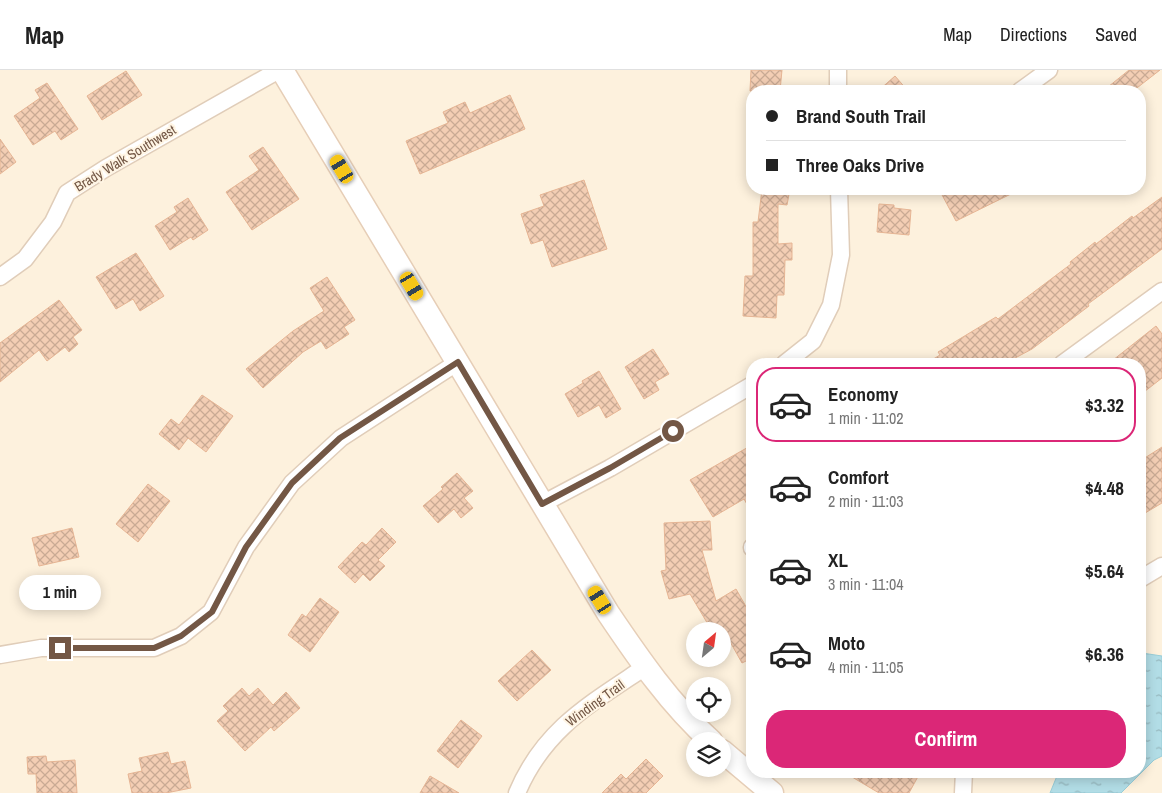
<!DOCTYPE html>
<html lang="en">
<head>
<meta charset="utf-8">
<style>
  :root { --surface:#fff; --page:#f6f6f6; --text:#222; --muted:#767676; --line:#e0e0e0; --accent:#db2777 }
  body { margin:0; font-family:"Archivo Narrow",sans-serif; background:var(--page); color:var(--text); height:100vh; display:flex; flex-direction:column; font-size:19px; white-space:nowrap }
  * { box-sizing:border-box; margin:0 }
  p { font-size:16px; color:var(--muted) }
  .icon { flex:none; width:28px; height:28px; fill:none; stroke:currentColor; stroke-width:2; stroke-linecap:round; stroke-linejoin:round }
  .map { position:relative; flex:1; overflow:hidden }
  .sheet { position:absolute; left:746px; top:288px; width:400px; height:420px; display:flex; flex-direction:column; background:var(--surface); border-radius:20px; box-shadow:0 2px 12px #0003 }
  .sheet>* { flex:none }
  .guide { position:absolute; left:746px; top:15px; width:400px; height:110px; border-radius:20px; box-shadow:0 2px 12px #0003; display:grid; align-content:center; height:110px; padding:0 20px; background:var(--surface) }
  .needle { width:32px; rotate:29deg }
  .fabs { position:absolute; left:686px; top:552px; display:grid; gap:10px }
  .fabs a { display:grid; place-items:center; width:45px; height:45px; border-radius:50%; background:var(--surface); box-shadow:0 2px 12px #0003; font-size:25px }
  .end { position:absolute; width:22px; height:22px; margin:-11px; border:6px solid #735745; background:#fff; box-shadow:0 0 0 2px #fff }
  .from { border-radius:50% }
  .bubble { position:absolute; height:35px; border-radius:18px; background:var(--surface); box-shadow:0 2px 12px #0003; font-size:16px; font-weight:700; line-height:35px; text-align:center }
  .car { position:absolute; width:15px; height:30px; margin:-15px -8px; border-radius:6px; box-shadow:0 0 4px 1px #0007; background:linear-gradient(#f5c518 24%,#345 0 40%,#f5c518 0 76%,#345 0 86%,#f5c518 0) }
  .guide b { display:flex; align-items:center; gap:18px; height:48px; font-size:19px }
  .guide b+b { border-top:1px solid var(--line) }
  .guide i { width:12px; height:12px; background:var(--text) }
  ul { padding:9px 0 0; list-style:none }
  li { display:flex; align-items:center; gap:15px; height:75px; margin:0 10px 8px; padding:0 10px; border:2px solid transparent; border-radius:20px }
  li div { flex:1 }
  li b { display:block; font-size:19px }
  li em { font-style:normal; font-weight:700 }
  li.active { border-color:var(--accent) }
  li>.icon { width:45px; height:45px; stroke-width:1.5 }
  .button { display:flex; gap:10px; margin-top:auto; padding:10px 20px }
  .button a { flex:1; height:58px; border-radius:20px; background:var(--accent); color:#fff; font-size:20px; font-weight:700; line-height:58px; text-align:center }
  header { display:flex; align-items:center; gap:30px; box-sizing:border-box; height:70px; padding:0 25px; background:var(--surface); border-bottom:1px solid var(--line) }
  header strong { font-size:24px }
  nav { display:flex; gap:28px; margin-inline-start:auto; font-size:18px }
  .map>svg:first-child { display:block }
  .water { fill:url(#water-ripples); stroke:#98cdd8 }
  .building { fill:url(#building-cross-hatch); stroke:#e6b594 }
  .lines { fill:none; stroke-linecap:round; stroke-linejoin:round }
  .street-casing { stroke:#e0cdb9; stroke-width:19 }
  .secondary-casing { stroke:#e6ceb7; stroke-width:25 }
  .street { stroke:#fff; stroke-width:16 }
  .secondary { stroke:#fff; stroke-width:22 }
  .route { stroke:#735745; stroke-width:6 }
  .labels { text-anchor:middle; stroke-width:4; stroke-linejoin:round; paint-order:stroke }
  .street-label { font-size:14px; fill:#735745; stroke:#fff5e4 }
</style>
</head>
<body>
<header>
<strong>Map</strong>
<nav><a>Map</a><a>Directions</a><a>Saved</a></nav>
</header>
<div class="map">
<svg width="1162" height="723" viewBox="0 0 1162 723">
  <defs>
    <pattern id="water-ripples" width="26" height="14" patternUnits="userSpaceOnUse" patternTransform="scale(1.25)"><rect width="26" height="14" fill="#b2dde6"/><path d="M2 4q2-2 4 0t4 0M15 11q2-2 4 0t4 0" fill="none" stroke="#95b6bc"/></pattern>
    <pattern id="building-cross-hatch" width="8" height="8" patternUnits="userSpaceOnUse" patternTransform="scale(1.25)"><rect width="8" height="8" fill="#f3ceb4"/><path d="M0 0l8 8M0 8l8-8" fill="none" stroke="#c9aa94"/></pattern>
  </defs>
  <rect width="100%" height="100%" fill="#fdf1dd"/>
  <!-- water -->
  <path class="water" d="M 1142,583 L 1162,586 L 1162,686 L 1154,690 L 1121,723 L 1050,723 L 1059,701 L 1140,701 L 1140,584 Z"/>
  <!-- building -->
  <path class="building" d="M 751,0 L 782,0 L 780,21 L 750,21 Z
    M 1129,0 L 1160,0 L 1133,21 L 1103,21 Z
    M 126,1 L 142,25 L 102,50 L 87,26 Z
    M 895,6 L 908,21 L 878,21 Z
    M 47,13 L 78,59 L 61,70 L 55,61 L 33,75 L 14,46 L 40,28 L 35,20 Z
    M 510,25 L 525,59 L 420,104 L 406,71 L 448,53 L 443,42 L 465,32 L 470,43 Z
    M 0,69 L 16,92 L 0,104 Z
    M 263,77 L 299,129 L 252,160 L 226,122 L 259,100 L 249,86 Z
    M 584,110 L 607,179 L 552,197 L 543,170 L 531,174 L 521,144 L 544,136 L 540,125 Z
    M 762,119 L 790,119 L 787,135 L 778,134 L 778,174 L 792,173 L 792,190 L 785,190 L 784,225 L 777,225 L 776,248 L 743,246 L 745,206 L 753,206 L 753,152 L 758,152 Z
    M 951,119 L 1021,119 L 956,151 L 941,123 Z
    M 1162,127 L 1162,179 L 1088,234 L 1089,236 L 1032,279 L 1004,294 L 925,294 L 940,285 L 938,282 L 996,247 L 998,249 L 1071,194 L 1070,192 L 1095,172 L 1096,174 L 1132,146 L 1133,148 Z
    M 188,128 L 208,160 L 193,170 L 191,167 L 170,180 L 155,156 L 177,142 L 174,137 Z
    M 879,134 L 894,135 L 894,138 L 911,140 L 909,165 L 877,162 Z
    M 136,183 L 164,226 L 140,241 L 133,229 L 116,239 L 96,207 Z
    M 327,207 L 355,250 L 344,257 L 349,264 L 326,279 L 321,271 L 303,282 L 263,318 L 246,299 L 293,261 L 324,241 L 310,218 Z
    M 59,230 L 82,260 L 73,267 L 78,274 L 69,282 L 65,277 L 47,291 L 39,280 L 0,312 L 0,273 Z
    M 1156,256 L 1162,264 L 1162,308 L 1140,325 L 1140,294 L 1108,294 Z
    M 653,279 L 669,304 L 655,312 L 659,320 L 644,329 L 625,297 Z
    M 599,301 L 621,339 L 606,348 L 599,335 L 578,347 L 565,324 L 583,313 L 582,311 Z
    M 202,325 L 233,346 L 206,382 L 188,368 L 179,380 L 159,364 L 171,349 L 179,355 Z
    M 752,375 L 752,443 L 744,429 L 713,447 L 690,410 Z
    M 1162,377 L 1162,433 L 1140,446 L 1140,391 Z
    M 457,403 L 473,421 L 464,428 L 473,438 L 461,448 L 454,439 L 438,453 L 423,436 L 443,419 L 441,417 Z
    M 148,414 L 170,431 L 138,472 L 116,454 Z
    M 710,451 L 712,480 L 702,480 L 716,531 L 736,519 L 752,547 L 752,588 L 742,593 L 724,561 L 712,561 L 690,524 L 669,529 L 661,501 L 666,500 L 664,453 Z
    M 72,458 L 79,487 L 39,496 L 32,468 Z
    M 382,458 L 396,472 L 378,490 L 385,496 L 370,511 L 363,504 L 355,513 L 338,497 L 362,472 L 366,475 Z
    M 320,528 L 339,542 L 310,582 L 288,565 L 302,544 L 306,547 Z
    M 532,580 L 551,600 L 517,631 L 498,611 Z
    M 242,618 L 249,626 L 258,618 L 273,635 L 286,622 L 300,638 L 274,661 L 271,657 L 245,681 L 217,651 L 228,641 L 223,636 Z
    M 461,650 L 482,666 L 458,698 L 437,681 Z
    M 168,682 L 171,694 L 185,691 L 191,718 L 166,723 L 132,723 L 128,704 L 142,701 L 139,688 Z
    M 46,686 L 47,692 L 75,690 L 77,723 L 37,723 L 36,704 L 28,704 L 27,687 Z
    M 646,689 L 663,706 L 646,723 L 602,723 L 621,704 L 626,709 Z
    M 842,701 L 921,701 L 909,723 L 879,723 Z
    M 430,706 L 459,723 L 420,723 Z"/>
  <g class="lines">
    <!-- street casing -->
    <g class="street-casing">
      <path id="street" d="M 838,0 L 838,21
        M 1020,21 L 1049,0
        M 0,207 L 25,189 L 53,152 L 67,123 L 106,98 L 279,0
        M 784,294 L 813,271 L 831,235 L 841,185 L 839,119
        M 1062,294 L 1162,221
        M 542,434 L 610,398 L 752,315
        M 752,477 L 752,478
        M 1140,509 L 1162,496
        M 0,585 L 41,578 L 154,578 L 181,566 L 211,542 L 246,477 L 292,413 L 341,368 L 458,292
        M 517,723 C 544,659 590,634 645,597
        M 963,723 L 964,701"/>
    </g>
    <!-- secondary casing -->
    <g class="secondary-casing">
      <path id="secondary" d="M 282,0 L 608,543 C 639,589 670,634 711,671
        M 722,681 L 772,723"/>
    </g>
    <!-- street -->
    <use href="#street" class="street"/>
    <!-- secondary -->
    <use href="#secondary" class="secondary"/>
  </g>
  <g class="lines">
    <!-- route -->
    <path class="route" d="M 60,578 L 154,578 L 181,566 L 212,542 L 246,477 L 292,413 L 340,368 L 458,292 L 542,434 L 610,398 L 673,361"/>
  </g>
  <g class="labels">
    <!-- street labels -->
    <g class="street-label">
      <text transform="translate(125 88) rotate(-31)" y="5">Brady Walk Southwest</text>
      <text transform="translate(595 633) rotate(-36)" y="5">Winding Trail</text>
    </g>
  </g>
</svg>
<div class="fabs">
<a><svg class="needle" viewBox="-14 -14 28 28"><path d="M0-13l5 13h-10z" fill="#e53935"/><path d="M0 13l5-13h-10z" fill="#767676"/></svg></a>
<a><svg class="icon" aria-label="locate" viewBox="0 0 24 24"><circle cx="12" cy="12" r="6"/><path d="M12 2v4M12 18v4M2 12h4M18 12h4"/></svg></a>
<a><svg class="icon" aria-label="layers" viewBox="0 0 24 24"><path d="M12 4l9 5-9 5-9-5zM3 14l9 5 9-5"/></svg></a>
</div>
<i class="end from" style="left:673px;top:361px"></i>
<i class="end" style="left:60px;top:578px"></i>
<div class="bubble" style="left:19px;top:505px;width:82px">1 min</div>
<i class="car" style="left:342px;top:99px;rotate:329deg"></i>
<i class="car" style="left:412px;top:216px;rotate:149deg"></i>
<i class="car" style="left:600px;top:530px;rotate:328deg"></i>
<div class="guide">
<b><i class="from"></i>Brand South Trail</b>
<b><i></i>Three Oaks Drive</b>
</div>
<section class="sheet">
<ul>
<li class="active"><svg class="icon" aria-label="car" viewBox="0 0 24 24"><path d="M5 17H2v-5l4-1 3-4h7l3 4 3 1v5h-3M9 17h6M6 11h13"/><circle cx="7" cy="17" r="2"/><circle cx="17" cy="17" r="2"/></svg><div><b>Economy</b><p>1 min · 11:02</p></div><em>$3.32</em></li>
<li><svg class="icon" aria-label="car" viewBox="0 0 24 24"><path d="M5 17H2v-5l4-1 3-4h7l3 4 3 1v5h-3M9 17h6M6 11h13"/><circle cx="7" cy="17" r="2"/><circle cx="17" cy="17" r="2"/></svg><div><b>Comfort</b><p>2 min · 11:03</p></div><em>$4.48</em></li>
<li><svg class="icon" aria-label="car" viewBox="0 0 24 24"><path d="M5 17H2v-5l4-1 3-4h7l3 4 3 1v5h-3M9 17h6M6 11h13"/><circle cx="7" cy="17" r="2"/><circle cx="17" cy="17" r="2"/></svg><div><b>XL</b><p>3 min · 11:04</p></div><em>$5.64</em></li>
<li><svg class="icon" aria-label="car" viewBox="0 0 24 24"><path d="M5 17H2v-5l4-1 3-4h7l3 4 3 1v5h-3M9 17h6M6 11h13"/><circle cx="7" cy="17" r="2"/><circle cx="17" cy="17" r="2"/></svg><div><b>Moto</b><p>4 min · 11:05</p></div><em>$6.36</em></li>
</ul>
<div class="button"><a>Confirm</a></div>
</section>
</div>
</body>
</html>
